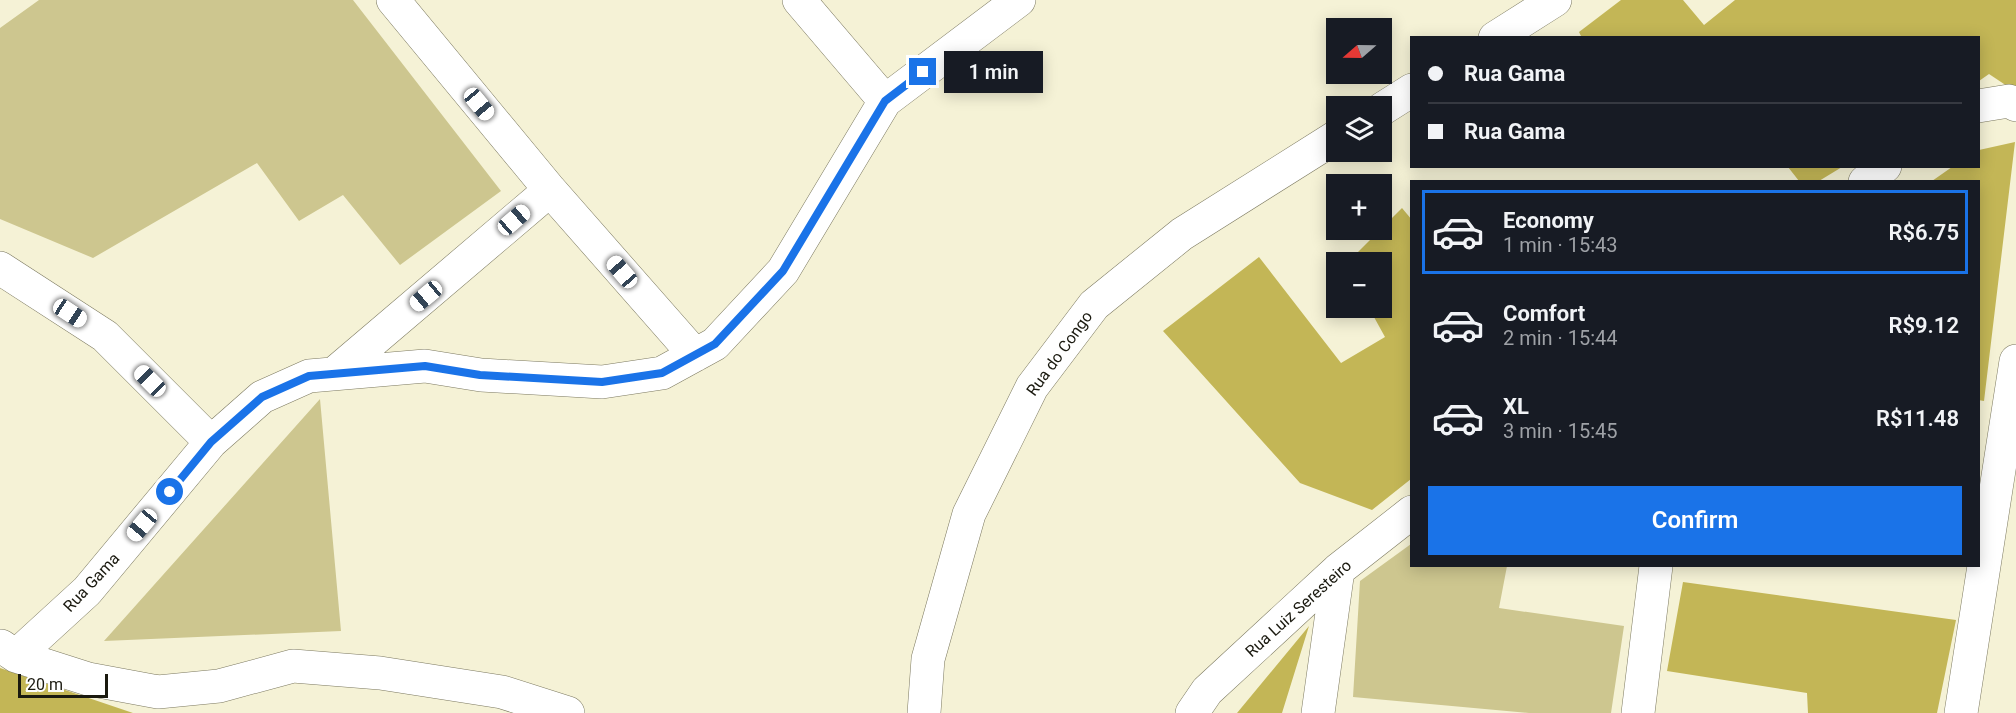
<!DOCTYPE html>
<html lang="en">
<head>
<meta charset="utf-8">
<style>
  :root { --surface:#171b24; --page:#242831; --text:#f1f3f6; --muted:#9ea1a6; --line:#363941; --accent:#1a73e8 }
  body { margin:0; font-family:Roboto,sans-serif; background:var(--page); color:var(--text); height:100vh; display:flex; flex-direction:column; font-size:22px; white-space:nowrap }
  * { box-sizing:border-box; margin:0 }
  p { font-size:20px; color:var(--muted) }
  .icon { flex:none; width:33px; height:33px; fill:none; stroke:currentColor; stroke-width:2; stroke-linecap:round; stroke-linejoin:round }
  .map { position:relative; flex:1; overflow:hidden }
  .details { position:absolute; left:1410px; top:180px; width:570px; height:387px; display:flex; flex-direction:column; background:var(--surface); border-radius:0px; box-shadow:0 3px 15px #0003 }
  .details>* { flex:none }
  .banner { position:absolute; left:1410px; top:36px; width:570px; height:132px; border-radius:0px; box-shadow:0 3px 15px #0003; display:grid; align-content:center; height:132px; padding:0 18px; background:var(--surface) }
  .needle { width:39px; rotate:250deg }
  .controls { position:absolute; left:1326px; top:18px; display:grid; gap:12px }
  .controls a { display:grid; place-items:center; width:66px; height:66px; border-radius:0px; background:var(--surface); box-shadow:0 3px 15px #0003; font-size:30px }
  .scale { position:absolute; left:18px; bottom:15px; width:90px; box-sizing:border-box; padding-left:6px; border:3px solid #1a190f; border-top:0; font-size:16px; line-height:21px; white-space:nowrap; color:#1a190f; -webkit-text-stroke:4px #fff; paint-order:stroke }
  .end { position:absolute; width:27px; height:27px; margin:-14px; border:8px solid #1a73e8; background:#fff; box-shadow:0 0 0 3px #fff }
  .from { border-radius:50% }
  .bubble { position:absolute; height:42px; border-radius:0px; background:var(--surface); box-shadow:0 3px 15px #0003; font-size:20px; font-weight:600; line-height:42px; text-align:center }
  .car { position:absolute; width:18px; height:36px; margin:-18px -9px; border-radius:8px; box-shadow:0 0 4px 2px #0007; background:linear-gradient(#fff 24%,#345 0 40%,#fff 0 76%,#345 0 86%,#fff 0) }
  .banner b { display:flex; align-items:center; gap:21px; height:57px; font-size:22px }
  .banner b+b { border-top:2px solid var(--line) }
  .banner i { width:15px; height:15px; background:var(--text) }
  ul { padding:10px 0 0; list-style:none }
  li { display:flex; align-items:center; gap:18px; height:84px; margin:0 12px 9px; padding:0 6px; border:3px solid transparent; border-radius:0px }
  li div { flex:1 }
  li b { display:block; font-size:22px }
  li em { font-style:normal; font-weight:600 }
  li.current { border-color:var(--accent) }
  li>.icon { width:54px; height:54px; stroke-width:1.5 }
  .cta { display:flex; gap:12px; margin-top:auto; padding:12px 18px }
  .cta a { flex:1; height:69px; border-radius:0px; background:var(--accent); color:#fff; font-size:24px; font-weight:600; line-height:69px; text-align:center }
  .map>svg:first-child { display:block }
  .green { fill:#cdc68f }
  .forest { fill:#c3b656 }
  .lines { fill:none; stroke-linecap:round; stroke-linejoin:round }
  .minor-casing { stroke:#7c7960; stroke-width:34 }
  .minor { stroke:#fff; stroke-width:33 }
  .route { stroke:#1a73e8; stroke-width:8 }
  .labels { text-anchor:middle; stroke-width:5; stroke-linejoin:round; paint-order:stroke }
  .street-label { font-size:16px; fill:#1a190f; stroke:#fff }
</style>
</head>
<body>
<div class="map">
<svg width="2016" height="713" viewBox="0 0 2016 713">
  <rect width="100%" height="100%" fill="#f5f2d6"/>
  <!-- green -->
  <path class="green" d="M 39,0 L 353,0 L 501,191 L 400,265 L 343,195 L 299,221 L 257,163 L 93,258 L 0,219 L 0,28 Z
    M 320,399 L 341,631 L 104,641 Z
    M 1411,544 L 1412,566 L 1507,566 L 1499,608 L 1624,626 L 1611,713 L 1529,713 L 1353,697 L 1360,581 Z"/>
  <!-- forest -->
  <path class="forest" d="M 1621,0 L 1683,0 L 1704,25 L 1735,0 L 2016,0 L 2016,92 L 1989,74 L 1979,81 L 1978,38 L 1582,38 L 1579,32 Z
    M 2015,142 L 1984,401 L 1978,400 L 1978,182 L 1932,181 L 1952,167 L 1978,166 L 1979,150 Z
    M 1788,167 L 1842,167 L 1819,181 L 1799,181 Z
    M 1402,208 L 1412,220 L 1411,479 L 1372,510 L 1300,483 L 1163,331 L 1259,257 L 1341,363 L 1385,337 L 1369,308 L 1382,308 L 1382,262 L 1348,262 Z
    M 1683,582 L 1956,620 L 1937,713 L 1808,713 L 1807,693 L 1667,671 Z
    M 1309,626 L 1282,713 L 1237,713 Z
    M 0,668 L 133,713 L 0,713 Z"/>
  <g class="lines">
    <!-- minor casing -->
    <g class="minor-casing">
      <path id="minor" d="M 393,0 L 550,190 L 695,355
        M 799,0 L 885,101
        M 1495,38 L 1555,0
        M 1978,106 L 2009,101 L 2016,105
        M 1382,109 L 1412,90
        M 1865,182 L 1885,166
        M 0,268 L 105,336 L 211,442
        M 336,372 L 550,190
        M 1,646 L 16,656 L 88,679 L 158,692 L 219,686 L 293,666 L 380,673 L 502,692 L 568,713
        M 16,656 L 87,591 L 211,442 L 262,397 L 309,376 L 425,366 L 481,375 L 602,382 L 662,373 L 715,344 L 783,271 L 885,101 L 1019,0
        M 924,713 L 928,659 L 969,514 L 1032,387 L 1094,305 L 1182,234 L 1336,137
        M 1192,713 L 1207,691 L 1338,570 L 1412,512
        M 1318,713 L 1338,570
        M 1638,713 L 1656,566
        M 1961,713 L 2016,361"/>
    </g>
    <!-- minor -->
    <use href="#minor" class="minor"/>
  </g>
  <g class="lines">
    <!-- route -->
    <path class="route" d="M 170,492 L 211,442 L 262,397 L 309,376 L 425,366 L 480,375 L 602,382 L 662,373 L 715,344 L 783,271 L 885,101 L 923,72"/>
  </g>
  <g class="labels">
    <!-- street labels -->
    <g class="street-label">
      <text transform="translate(1059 353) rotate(-54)" y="6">Rua do Congo</text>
      <text transform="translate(91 582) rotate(-47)" y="6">Rua Gama</text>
      <text transform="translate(1298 608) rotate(-42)" y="6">Rua Luiz Seresteiro</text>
    </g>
  </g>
</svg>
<div class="controls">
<a><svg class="needle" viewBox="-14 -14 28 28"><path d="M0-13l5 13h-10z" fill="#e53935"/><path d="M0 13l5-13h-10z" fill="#9ea1a6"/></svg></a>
<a><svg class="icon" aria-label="layers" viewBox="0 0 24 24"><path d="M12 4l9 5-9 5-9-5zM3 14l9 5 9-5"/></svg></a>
<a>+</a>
<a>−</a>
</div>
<div class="scale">20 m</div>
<i class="end from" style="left:170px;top:492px"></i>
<i class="end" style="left:923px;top:72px"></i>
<div class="bubble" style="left:944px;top:51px;width:99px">1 min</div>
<i class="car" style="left:479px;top:104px;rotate:140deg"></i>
<i class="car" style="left:514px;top:220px;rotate:49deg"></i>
<i class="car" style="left:622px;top:272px;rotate:319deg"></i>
<i class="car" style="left:426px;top:296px;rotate:230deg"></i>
<i class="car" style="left:70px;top:313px;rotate:123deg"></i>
<i class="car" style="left:150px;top:381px;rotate:315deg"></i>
<i class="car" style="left:142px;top:525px;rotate:220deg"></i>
<div class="banner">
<b><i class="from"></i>Rua Gama</b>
<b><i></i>Rua Gama</b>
</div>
<section class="details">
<ul>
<li class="current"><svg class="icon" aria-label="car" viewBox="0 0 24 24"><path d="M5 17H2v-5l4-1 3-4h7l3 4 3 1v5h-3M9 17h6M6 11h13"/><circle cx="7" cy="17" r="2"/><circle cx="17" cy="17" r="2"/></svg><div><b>Economy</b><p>1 min · 15:43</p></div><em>R$6.75</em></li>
<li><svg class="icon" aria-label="car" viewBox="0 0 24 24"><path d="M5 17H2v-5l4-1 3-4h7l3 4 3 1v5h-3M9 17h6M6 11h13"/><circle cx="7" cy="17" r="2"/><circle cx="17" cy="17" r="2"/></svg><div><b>Comfort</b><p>2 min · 15:44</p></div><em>R$9.12</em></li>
<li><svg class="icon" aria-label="car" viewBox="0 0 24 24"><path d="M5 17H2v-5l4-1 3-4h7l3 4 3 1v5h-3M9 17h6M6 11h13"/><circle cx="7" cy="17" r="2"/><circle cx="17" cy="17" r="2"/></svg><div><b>XL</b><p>3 min · 15:45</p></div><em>R$11.48</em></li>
</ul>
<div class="cta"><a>Confirm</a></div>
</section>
</div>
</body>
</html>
